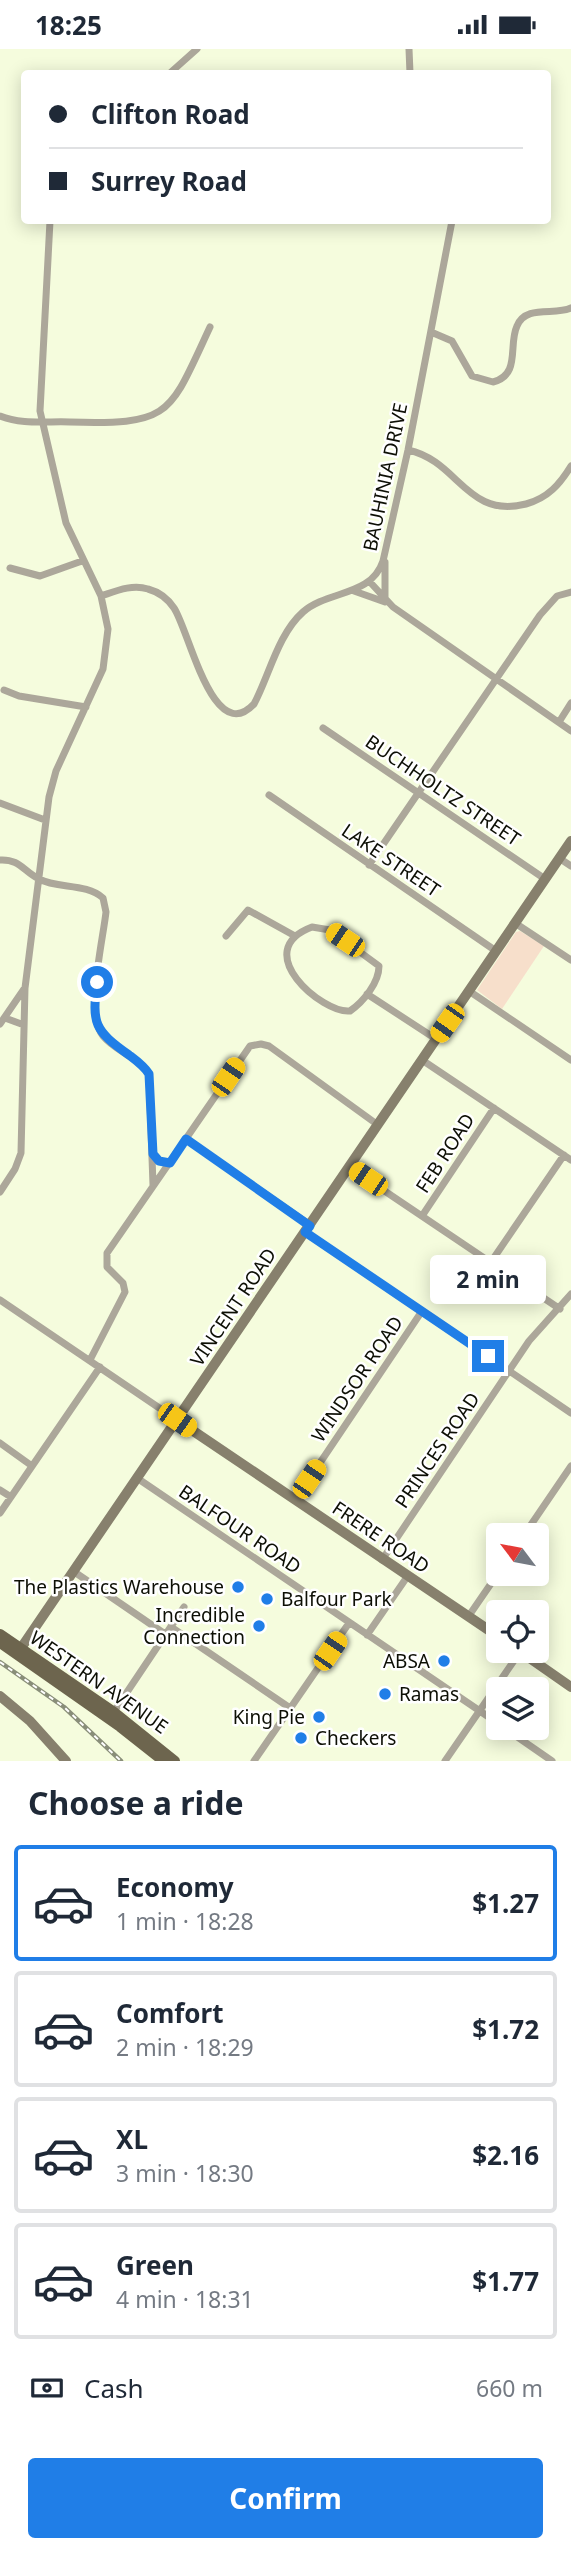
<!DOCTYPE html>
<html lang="en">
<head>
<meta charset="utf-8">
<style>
  :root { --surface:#fff; --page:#f2f2f3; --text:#1f2937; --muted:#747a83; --line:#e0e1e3; --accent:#207ee7 }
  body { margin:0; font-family:"Noto Sans",sans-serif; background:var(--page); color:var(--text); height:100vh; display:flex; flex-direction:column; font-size:26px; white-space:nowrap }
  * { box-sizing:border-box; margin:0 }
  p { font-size:23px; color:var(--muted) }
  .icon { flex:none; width:38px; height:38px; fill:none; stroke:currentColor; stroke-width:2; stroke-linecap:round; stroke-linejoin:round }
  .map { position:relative; height:1712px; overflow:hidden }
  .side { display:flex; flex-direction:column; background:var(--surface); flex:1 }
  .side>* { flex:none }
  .guide { position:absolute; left:21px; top:21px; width:530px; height:154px; border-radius:7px; box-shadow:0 4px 18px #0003; display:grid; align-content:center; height:154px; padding:0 28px; background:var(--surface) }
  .needle { width:46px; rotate:302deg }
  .fabs { position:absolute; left:486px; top:1474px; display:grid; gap:14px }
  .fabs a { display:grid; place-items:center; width:63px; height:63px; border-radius:7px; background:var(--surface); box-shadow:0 4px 18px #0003; font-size:35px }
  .end { position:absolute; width:32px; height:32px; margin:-16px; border:9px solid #207ee7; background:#fff; box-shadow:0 0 0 4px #fff }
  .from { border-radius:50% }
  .bubble { position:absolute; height:49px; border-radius:7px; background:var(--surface); box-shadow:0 4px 18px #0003; font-size:23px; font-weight:700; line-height:49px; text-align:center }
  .car { position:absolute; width:21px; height:42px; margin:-21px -10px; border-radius:9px; box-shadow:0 0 5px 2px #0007; background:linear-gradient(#f5c518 24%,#345 0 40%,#f5c518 0 76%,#345 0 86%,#f5c518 0) }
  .guide b { display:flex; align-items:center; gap:24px; height:66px; font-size:26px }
  .guide b+b { border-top:2px solid var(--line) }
  .guide i { width:18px; height:18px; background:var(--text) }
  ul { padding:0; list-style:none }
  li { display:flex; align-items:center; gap:21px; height:116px; margin:0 14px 10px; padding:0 14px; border:4px solid var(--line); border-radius:7px }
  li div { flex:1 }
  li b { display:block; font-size:26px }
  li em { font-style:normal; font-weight:700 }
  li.selected { border-color:var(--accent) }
  li>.icon { width:63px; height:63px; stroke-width:1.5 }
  h2 { padding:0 28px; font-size:32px; line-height:84px }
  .pay { display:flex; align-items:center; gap:18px; height:77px; padding:0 28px; font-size:26px }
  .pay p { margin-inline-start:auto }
  .action { display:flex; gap:14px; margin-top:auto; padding:14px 28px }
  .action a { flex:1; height:80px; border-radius:7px; background:var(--accent); color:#fff; font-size:28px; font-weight:700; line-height:80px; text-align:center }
  .status { display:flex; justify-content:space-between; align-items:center; height:49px; padding:0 35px; background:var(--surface); direction:ltr }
  .status svg { height:19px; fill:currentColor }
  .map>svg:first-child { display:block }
  .green { fill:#f7dfcb }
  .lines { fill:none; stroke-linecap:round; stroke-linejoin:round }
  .street { stroke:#aca79a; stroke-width:7 }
  .secondary { stroke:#87806d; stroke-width:10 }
  .primary { stroke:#6d654e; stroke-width:10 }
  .rail-casing { stroke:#898e79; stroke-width:4.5 }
  .rail { stroke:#fff; stroke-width:2; stroke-dasharray:5; stroke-linecap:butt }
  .route { stroke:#207ee7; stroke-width:9 }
  .poi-dot { fill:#207ee7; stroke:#fff; stroke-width:2.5 }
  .labels { text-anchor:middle; stroke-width:5; stroke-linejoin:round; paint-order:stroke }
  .street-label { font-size:19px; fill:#0d0f05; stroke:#fff }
  .poi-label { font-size:19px; fill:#0d0f05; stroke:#fff; text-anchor:end }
</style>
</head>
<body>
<div class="status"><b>18:25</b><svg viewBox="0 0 49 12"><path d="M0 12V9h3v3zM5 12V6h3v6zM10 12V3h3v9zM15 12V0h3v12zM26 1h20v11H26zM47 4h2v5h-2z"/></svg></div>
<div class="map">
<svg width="571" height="1712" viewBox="0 0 571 1712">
  <rect width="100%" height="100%" fill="#f5fcdd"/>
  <!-- green -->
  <path class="green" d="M 520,882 L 544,897 L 502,960 L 477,941 L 516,883 Z"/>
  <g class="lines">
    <!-- street -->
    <path class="street" d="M 409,0 L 410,24
      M 170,24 L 197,0
      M 431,283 L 452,292 L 472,327 L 493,333 C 521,326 508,296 517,277 C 526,255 555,267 571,259
      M 0,367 C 21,376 48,372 70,373 C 172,376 169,366 210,278
      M 408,401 C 459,412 466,470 526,455 C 548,449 560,435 571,417
      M 385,513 L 385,550
      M 10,519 L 40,527 L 82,512
      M 369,532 L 393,558 L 571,682
      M 354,542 L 385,553
      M 101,547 C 116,542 132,535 148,540 C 159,543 168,550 174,559 C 189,581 213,699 254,655 C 269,627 278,585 303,563 C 328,541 371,548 383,512 L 408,401 L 452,172
      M 4,641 L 19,647 L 86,658
      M 559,673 L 571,654
      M 323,679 L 545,830
      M 269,746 L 496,902
      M 0,754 L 45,771
      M 559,809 L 571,817
      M 0,811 C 20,810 23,822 39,830 C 58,840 86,834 103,849 L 106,863 C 103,891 85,965 103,987 C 115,1002 138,1008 149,1025 L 153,1136
      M 369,816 L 540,566 L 557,547 L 571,543
      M 515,874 L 571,911
      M 312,878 L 330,881 L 379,917 C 379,934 363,953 350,962 C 323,965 248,902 312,878 Z
      M 226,887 L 248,861 L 295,887
      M 469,942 L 571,1011
      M 367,945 L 436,990
      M 5,969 L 24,976
      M 0,975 L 24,940
      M 422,1011 L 571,1111
      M 186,1090 L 310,1176
      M 349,1118 L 560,1260
      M 0,1143 L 15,1120 L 21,1104 L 25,939 L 49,748 L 56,722 L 103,620 L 108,580 L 101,547 L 66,474 L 40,362 L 50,172
      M 422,1167 L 494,1059
      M 305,1183 L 571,1364
      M 491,1213 L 564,1106
      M 0,1251 L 177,1371
      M 90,1311 L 125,1243 L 123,1234 L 107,1218 L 107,1204 L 250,997 L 261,995 L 269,997 L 378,1076
      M 0,1394 L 32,1417
      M 137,1429 L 499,1675
      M 0,1441 L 11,1448
      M 295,1451 L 422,1262
      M 0,1464 L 100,1318
      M 524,1486 L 571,1417
      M 382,1511 L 529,1292 L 571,1245
      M 73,1522 L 165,1585
      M 468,1568 L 499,1523
      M 171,1578 L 290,1659
      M 367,1586 L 407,1528
      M 111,1667 L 184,1558
      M 503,1678 L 552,1712
      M 254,1712 L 349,1574
      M 445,1712 L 520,1603"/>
    <!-- secondary -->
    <path class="secondary" d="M 177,1371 L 499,1588
      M 518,1601 L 571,1638
      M 17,1605 L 571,792
      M 0,1647 L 30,1672 L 66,1712"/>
    <!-- primary -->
    <path class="primary" d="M 0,1585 L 114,1663 L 175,1712
      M 0,1594 L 120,1678 L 163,1712"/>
    <!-- rail casing -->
    <g class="rail-casing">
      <path id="rail" d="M 0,1613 L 64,1658 L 121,1712"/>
    </g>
    <!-- rail -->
    <use href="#rail" class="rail"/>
  </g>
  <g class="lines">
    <!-- route -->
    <path class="route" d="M 97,933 C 92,975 94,981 129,1006 C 137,1012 144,1017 149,1025 L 153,1105 L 159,1112 L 170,1114 L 186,1090 L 310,1177 L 305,1183 L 488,1307"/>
  </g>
  <!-- markers -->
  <g class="poi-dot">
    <circle cx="238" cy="1538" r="7"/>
    <circle cx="267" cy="1550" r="7"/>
    <circle cx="259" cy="1577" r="7"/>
    <circle cx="444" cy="1612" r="7"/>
    <circle cx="385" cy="1645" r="7"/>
    <circle cx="319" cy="1668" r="7"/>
    <circle cx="301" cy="1689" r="7"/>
  </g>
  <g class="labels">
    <!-- street labels -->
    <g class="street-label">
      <text transform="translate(385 428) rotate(-78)" y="7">BAUHINIA DRIVE</text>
      <text transform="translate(443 741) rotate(34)" y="7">BUCHHOLTZ STREET</text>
      <text transform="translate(391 811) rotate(34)" y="7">LAKE STREET</text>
      <text transform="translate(445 1104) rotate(-57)" y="7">FEB ROAD</text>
      <text transform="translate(233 1258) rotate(-56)" y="7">VINCENT ROAD</text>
      <text transform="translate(357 1330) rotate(-56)" y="7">WINDSOR ROAD</text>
      <text transform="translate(437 1401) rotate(-56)" y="7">PRINCES ROAD</text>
      <text transform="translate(240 1480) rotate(34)" y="7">BALFOUR ROAD</text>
      <text transform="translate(381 1488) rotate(34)" y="7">FRERE ROAD</text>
      <text transform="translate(99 1633) rotate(35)" y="7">WESTERN AVENUE</text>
    </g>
    <!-- poi labels -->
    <g class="poi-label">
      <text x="224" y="1545">The Plastics Warehouse</text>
      <text x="281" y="1557" text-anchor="start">Balfour Park</text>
      <text x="245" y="1573">Incredible<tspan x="245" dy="22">Connection</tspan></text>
      <text x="430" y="1619">ABSA</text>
      <text x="399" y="1652" text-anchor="start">Ramas</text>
      <text x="305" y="1675">King Pie</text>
      <text x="315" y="1696" text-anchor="start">Checkers</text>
    </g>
  </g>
</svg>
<div class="fabs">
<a><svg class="needle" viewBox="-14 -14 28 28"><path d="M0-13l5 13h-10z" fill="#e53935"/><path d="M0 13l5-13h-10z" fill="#747a83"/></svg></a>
<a><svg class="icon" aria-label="locate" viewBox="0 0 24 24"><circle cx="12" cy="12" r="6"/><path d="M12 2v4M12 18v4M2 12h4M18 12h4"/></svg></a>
<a><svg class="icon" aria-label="layers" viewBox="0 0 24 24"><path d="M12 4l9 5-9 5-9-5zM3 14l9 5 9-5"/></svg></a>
</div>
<i class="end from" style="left:97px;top:933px"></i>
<i class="end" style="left:488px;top:1307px"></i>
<div class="bubble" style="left:430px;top:1206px;width:116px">2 min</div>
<i class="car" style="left:345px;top:891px;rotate:304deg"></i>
<i class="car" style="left:447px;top:974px;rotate:215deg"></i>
<i class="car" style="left:228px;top:1028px;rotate:34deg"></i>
<i class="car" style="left:368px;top:1130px;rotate:304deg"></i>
<i class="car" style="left:177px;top:1371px;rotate:125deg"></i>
<i class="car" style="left:309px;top:1430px;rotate:34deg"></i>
<i class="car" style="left:330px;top:1602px;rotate:34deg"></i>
<div class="guide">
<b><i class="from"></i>Clifton Road</b>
<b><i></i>Surrey Road</b>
</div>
</div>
<section class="side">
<h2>Choose a ride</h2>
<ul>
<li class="selected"><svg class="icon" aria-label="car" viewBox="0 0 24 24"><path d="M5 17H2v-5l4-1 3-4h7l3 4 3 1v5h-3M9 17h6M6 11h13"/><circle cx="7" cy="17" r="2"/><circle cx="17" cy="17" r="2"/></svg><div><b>Economy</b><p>1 min · 18:28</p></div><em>$1.27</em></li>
<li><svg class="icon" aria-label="car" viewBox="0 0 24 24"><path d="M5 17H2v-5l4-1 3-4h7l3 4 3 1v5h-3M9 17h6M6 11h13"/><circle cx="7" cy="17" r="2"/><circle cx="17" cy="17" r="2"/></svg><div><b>Comfort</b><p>2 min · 18:29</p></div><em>$1.72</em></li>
<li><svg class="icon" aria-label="car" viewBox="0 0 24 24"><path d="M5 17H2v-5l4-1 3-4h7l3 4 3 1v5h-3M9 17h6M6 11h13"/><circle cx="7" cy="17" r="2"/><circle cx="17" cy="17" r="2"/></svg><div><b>XL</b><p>3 min · 18:30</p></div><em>$2.16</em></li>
<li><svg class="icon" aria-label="car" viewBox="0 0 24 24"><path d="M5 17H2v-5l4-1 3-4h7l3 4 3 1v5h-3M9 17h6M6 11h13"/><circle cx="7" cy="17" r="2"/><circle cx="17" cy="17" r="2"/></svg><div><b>Green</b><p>4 min · 18:31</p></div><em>$1.77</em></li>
</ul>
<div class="pay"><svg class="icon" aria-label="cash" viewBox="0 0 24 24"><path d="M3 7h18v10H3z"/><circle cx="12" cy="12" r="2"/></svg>Cash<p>660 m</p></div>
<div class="action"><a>Confirm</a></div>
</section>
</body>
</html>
